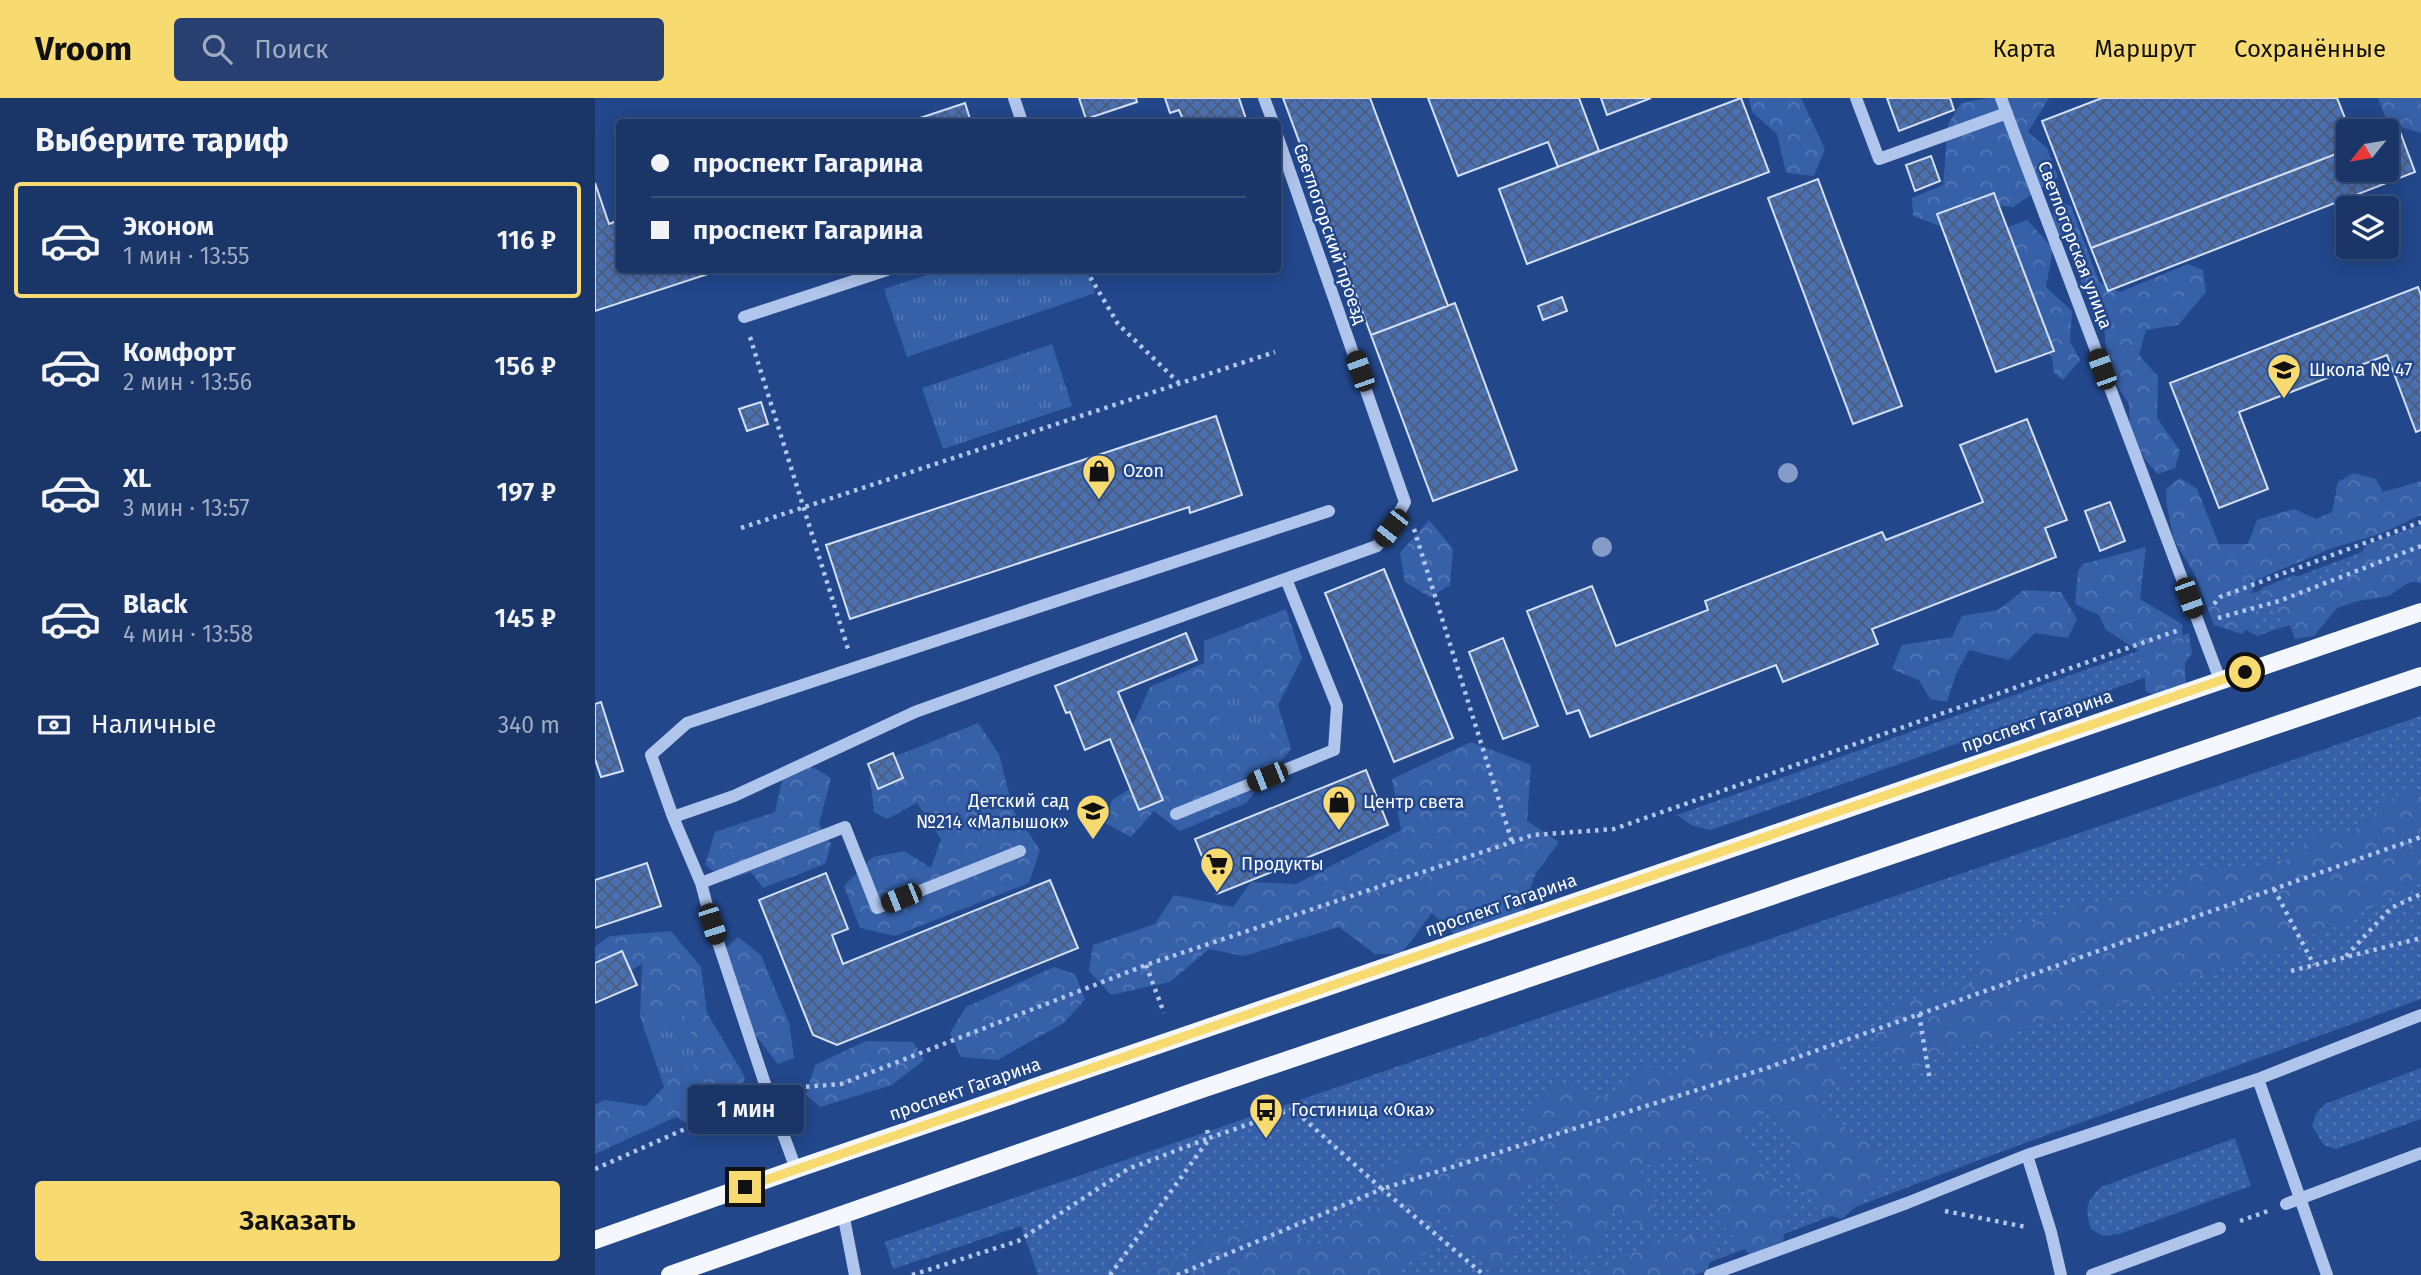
<!DOCTYPE html>
<html lang="ru">
<head>
<meta charset="utf-8">
<style>
  :root { --surface:#1a3568; --page:#274071; --text:#f1f3f6; --muted:#9fabc0; --line:#38507c; --accent:#f7db71 }
  body { margin:0; font-family:"Fira Sans",sans-serif; background:var(--page); color:var(--text); height:100vh; display:flex; flex-direction:column; font-size:26px; white-space:nowrap }
  * { box-sizing:border-box; margin:0 }
  p { font-size:23px; color:var(--muted) }
  .icon { flex:none; width:38px; height:38px; fill:none; stroke:currentColor; stroke-width:2; stroke-linecap:round; stroke-linejoin:round }
  .map { position:relative; flex:1; overflow:hidden }
  .sheet { display:flex; flex-direction:column; background:var(--surface); width:595px }
  .sheet>* { flex:none }
  .guide { position:absolute; left:21px; top:21px; width:665px; height:154px; border-radius:7px; box-shadow:0 4px 18px #0003,0 0 0 2px var(--line); display:grid; align-content:center; height:154px; padding:0 35px; background:var(--surface) }
  .needle { width:46px; rotate:240deg }
  .controls { position:absolute; left:1741px; top:21px; display:grid; gap:14px }
  .controls a { display:grid; place-items:center; width:63px; height:63px; border-radius:7px; background:var(--surface); box-shadow:0 4px 18px #0003,0 0 0 2px var(--line); font-size:35px }
  .end { position:absolute; width:32px; height:32px; margin:-16px; border:9px solid #f7db71; background:#111; box-shadow:0 0 0 4px #111 }
  .from { border-radius:50% }
  .bubble { position:absolute; height:49px; border-radius:7px; background:var(--surface); box-shadow:0 4px 18px #0003,0 0 0 2px var(--line); font-size:23px; font-weight:600; line-height:49px; text-align:center }
  .car { position:absolute; width:21px; height:42px; margin:-21px -10px; border-radius:9px; box-shadow:0 0 5px 2px #0007; background:linear-gradient(#222 24%,#8ab4d8 0 40%,#222 0 76%,#8ab4d8 0 86%,#222 0) }
  .guide b { display:flex; align-items:center; gap:24px; height:66px; font-size:26px }
  .guide b+b { border-top:2px solid var(--line) }
  .guide i { width:18px; height:18px; background:var(--text) }
  ul { padding:0; list-style:none }
  li { display:flex; align-items:center; gap:21px; height:116px; margin:0 14px 10px; padding:0 21px; border:4px solid transparent; border-radius:7px }
  li div { flex:1 }
  li b { display:block; font-size:26px }
  li em { font-style:normal; font-weight:600 }
  li.current { border-color:var(--accent) }
  li>.icon { width:63px; height:63px; stroke-width:1.5 }
  h2 { padding:0 35px; font-size:32px; line-height:84px }
  .pay { display:flex; align-items:center; gap:18px; height:77px; padding:0 35px; font-size:26px }
  .pay p { margin-inline-start:auto }
  .button { display:flex; gap:14px; margin-top:auto; padding:14px 35px }
  .button a { flex:1; height:80px; border-radius:7px; background:var(--accent); color:#111; font-size:28px; font-weight:600; line-height:80px; text-align:center }
  header { display:flex; align-items:center; gap:42px; box-sizing:border-box; height:98px; padding:0 35px; background:var(--accent); color:#111 }
  header strong { font-size:33px }
  nav { display:flex; gap:38px; margin-inline-start:auto; font-size:24px }
  .search { width:490px; height:63px; background:var(--page); display:flex; align-items:center; gap:18px; box-sizing:border-box; padding:0 24px; border-radius:7px; color:var(--muted); font-size:26px }
  main { display:flex; flex:1; min-height:0 }
  .map>svg:first-child { display:block }
  .grass { fill:url(#grass-dots) }
  .forest { fill:url(#forest-crowns) }
  .park { fill:url(#park-tufts) }
  .building { fill:url(#building-cross-hatch); stroke:#d4e1f8; stroke-width:2 }
  .lines { fill:none; stroke-linecap:round; stroke-linejoin:round }
  .path { stroke:#afc5eb; stroke-width:4.5; stroke-dasharray:3.5 5; stroke-linecap:butt }
  .minor { stroke:#afc5eb; stroke-width:12 }
  .major { stroke:#f4f7fe; stroke-width:18 }
  .tree { fill:#849cc7 }
  .route { stroke:#f7db71; stroke-width:9 }
  .labels { text-anchor:middle; stroke-width:5; stroke-linejoin:round; paint-order:stroke }
  .street-label { font-size:18px; fill:#fff; stroke:#22478b }
  .poi-label { font-size:18px; fill:#fff; stroke:#22478b; text-anchor:start }
</style>
</head>
<body>
<header>
<strong>Vroom</strong>
<div class="search"><svg class="icon" aria-label="search" viewBox="0 0 24 24"><circle cx="10" cy="10" r="6"/><path d="M15 15l6 6"/></svg>Поиск</div>
<nav><a>Карта</a><a>Маршрут</a><a>Сохранённые</a></nav>
</header>
<main>
<section class="sheet">
<h2>Выберите тариф</h2>
<ul>
<li class="current"><svg class="icon" aria-label="car" viewBox="0 0 24 24"><path d="M5 17H2v-5l4-1 3-4h7l3 4 3 1v5h-3M9 17h6M6 11h13"/><circle cx="7" cy="17" r="2"/><circle cx="17" cy="17" r="2"/></svg><div><b>Эконом</b><p>1 мин · 13:55</p></div><em>116 ₽</em></li>
<li><svg class="icon" aria-label="car" viewBox="0 0 24 24"><path d="M5 17H2v-5l4-1 3-4h7l3 4 3 1v5h-3M9 17h6M6 11h13"/><circle cx="7" cy="17" r="2"/><circle cx="17" cy="17" r="2"/></svg><div><b>Комфорт</b><p>2 мин · 13:56</p></div><em>156 ₽</em></li>
<li><svg class="icon" aria-label="car" viewBox="0 0 24 24"><path d="M5 17H2v-5l4-1 3-4h7l3 4 3 1v5h-3M9 17h6M6 11h13"/><circle cx="7" cy="17" r="2"/><circle cx="17" cy="17" r="2"/></svg><div><b>XL</b><p>3 мин · 13:57</p></div><em>197 ₽</em></li>
<li><svg class="icon" aria-label="car" viewBox="0 0 24 24"><path d="M5 17H2v-5l4-1 3-4h7l3 4 3 1v5h-3M9 17h6M6 11h13"/><circle cx="7" cy="17" r="2"/><circle cx="17" cy="17" r="2"/></svg><div><b>Black</b><p>4 мин · 13:58</p></div><em>145 ₽</em></li>
</ul>
<div class="pay"><svg class="icon" aria-label="cash" viewBox="0 0 24 24"><path d="M3 7h18v10H3z"/><circle cx="12" cy="12" r="2"/></svg>Наличные<p>340 m</p></div>
<div class="button"><a>Заказать</a></div>
</section>
<div class="map">
<svg width="1826" height="1177" viewBox="0 0 1826 1177">
  <defs>
    <pattern id="grass-dots" width="8" height="8" patternUnits="userSpaceOnUse" patternTransform="scale(1.75)"><rect width="8" height="8" fill="#3660a8"/><path d="M2 2h.1M6 6h.1" fill="none" stroke="#5478b5" stroke-width="1.8" stroke-linecap="round"/></pattern>
    <pattern id="forest-crowns" width="20" height="18" patternUnits="userSpaceOnUse" patternTransform="scale(1.75)"><rect width="20" height="18" fill="#3660a8"/><path d="M2 6a3 3 0 1 1 6 0M12 15a3 3 0 1 1 6 0" fill="none" stroke="#5478b5"/></pattern>
    <pattern id="park-tufts" width="24" height="20" patternUnits="userSpaceOnUse" patternTransform="scale(1.75)"><rect width="24" height="20" fill="#3660a8"/><path d="M3 7l-1-3M5 7V3M7 7l1-3M15 17l-1-3M17 17v-4M19 17l1-3" fill="none" stroke="#5478b5"/></pattern>
    <pattern id="building-cross-hatch" width="8" height="8" patternUnits="userSpaceOnUse" patternTransform="scale(1.75)"><rect width="8" height="8" fill="#4b70b2"/><path d="M0 0l8 8M0 8l8-8" fill="none" stroke="#4c5c7a"/></pattern>
  </defs>
  <rect width="100%" height="100%" fill="#22478b"/>
  <!-- grass -->
  <path class="grass" d="M 1826,432 L 1826,481 L 1662,538 L 1638,524 L 1629,506 Z
    M 1594,535 L 1597,556 L 1589,566 L 1116,732 L 1096,727 L 1082,717 Z
    M 1826,618 L 1826,901 L 1408,1053 L 1081,1177 L 443,1177 L 426,1128 L 298,1171 L 290,1144 Z
    M 1826,970 L 1826,1021 L 1741,1051 L 1729,1047 L 1717,1028 L 1721,1016 L 1730,1006 Z
    M 1640,1040 L 1656,1088 L 1524,1136 L 1508,1138 L 1496,1131 C 1490,1110 1490,1105 1506,1089 Z"/>
  <!-- forest -->
  <path class="forest" d="M 1154,0 L 1206,0 L 1230,51 L 1219,78 L 1191,75 L 1182,36 L 1157,14 Z
    M 1393,0 L 1454,0 L 1433,34 L 1452,50 L 1463,79 L 1418,109 L 1385,106 L 1364,135 L 1318,118 L 1317,100 L 1348,87 L 1353,26 L 1366,5 Z
    M 1783,0 L 1826,0 L 1826,35 L 1793,25 Z
    M 1459,102 L 1476,108 L 1504,184 L 1525,194 L 1593,166 L 1608,172 L 1611,194 L 1583,227 L 1551,232 L 1544,257 L 1563,279 L 1562,320 L 1585,353 L 1580,370 L 1563,376 L 1551,363 L 1535,334 L 1534,306 L 1513,272 L 1509,228 L 1486,184 L 1481,157 L 1458,129 Z
    M 1432,122 L 1458,150 L 1451,189 L 1477,213 L 1475,243 L 1485,262 L 1468,282 L 1459,275 L 1457,259 L 1435,242 L 1411,130 Z
    M 1759,375 L 1781,381 L 1788,394 L 1826,383 L 1826,417 L 1785,436 L 1738,450 L 1661,482 L 1656,497 L 1661,522 L 1647,536 L 1619,527 L 1600,477 L 1579,442 L 1572,409 L 1571,391 L 1585,380 L 1602,391 L 1624,446 L 1653,446 L 1662,422 L 1699,411 L 1721,421 L 1737,414 L 1743,384 Z
    M 834,422 L 858,451 L 855,487 L 835,499 L 810,484 L 805,455 Z
    M 1826,427 L 1826,485 L 1815,483 L 1794,498 L 1745,506 L 1719,538 L 1700,541 L 1693,521 L 1669,510 L 1667,490 L 1699,477 L 1716,486 L 1757,472 L 1771,447 Z
    M 1551,449 L 1545,501 L 1587,526 L 1591,585 L 1566,601 L 1551,593 L 1547,555 L 1511,532 L 1504,517 L 1480,506 L 1483,473 L 1488,466 Z
    M 1429,492 L 1466,494 L 1482,521 L 1473,540 L 1440,535 L 1414,562 L 1374,552 L 1361,576 L 1352,604 L 1335,601 L 1324,582 L 1297,571 L 1307,547 L 1357,539 L 1367,518 L 1403,512 Z
    M 691,511 L 707,560 L 683,607 L 696,651 L 651,705 L 585,733 L 559,713 L 536,739 L 510,725 L 517,702 L 544,685 L 528,649 L 555,589 L 609,565 L 609,543 Z
    M 383,625 L 404,656 L 418,712 L 445,752 L 434,785 L 300,838 L 265,830 L 249,788 L 278,759 L 309,753 L 336,770 L 346,741 L 322,705 L 292,721 L 279,714 L 274,669 Z
    M 876,644 L 936,667 L 932,723 L 964,744 L 941,775 L 925,819 L 867,844 L 837,815 L 806,856 L 780,856 L 744,829 L 649,858 L 614,851 L 575,884 L 516,897 L 494,873 L 498,847 L 560,826 L 579,797 L 638,809 L 656,784 L 701,786 L 806,732 L 797,681 Z
    M 216,668 L 236,680 L 224,726 L 236,746 L 230,766 L 168,790 L 156,774 L 132,782 L 110,767 L 120,734 L 180,714 L 187,682 Z
    M 1812,689 L 1826,694 L 1826,782 L 1743,828 L 1536,903 L 1439,924 L 1407,944 L 1366,942 L 1322,971 L 1277,945 L 1295,908 L 1378,886 L 1389,846 L 1483,807 L 1570,795 L 1595,766 L 1648,774 L 1672,763 L 1693,762 L 1716,738 L 1757,734 Z
    M 76,833 L 106,869 L 112,915 L 150,979 L 140,1017 L 103,1032 L 81,1019 L 0,1056 L 0,1007 L 9,1002 L 51,1008 L 69,989 L 45,918 L 47,866 L 8,888 L 0,890 L 0,849 L 15,838 Z
    M 143,839 L 166,857 L 194,925 L 199,960 L 183,966 L 157,933 L 130,851 Z
    M 459,869 L 480,876 L 490,901 L 469,925 L 402,962 L 366,959 L 355,935 L 371,909 Z
    M 1097,936 L 1170,936 L 1185,948 L 1239,956 L 1253,982 L 1217,1007 L 1281,1051 L 1290,1083 L 1247,1121 L 1224,1114 L 1198,1073 L 1196,1034 L 1173,1013 L 1140,1034 L 1193,1105 L 1188,1143 L 1155,1157 L 1117,1116 L 1104,1050 L 1044,1070 L 1061,1106 L 1057,1134 L 1014,1113 L 1008,1151 L 977,1164 L 962,1112 L 963,1084 L 934,1081 L 914,1115 L 926,1151 L 907,1171 L 867,1152 L 840,1113 L 837,1152 L 805,1169 L 802,1177 L 551,1177 L 556,1169 L 653,1126 L 731,1147 L 769,1113 L 793,1107 L 793,1067 L 823,1049 L 861,1057 L 881,1036 L 927,1057 L 944,1050 L 930,1020 L 962,986 L 1020,1002 L 1034,976 L 1057,968 L 1086,982 Z
    M 271,943 L 318,944 L 329,962 L 297,987 L 225,1009 L 211,997 L 220,967 Z
    M 1073,1137 L 1118,1142 L 1113,1172 L 1099,1177 L 968,1177 L 1006,1171 Z"/>
  <!-- park -->
  <path class="park" d="M 347,172 L 492,172 L 500,195 L 312,259 L 289,191 Z
    M 457,246 L 477,308 L 348,351 L 327,290 Z
    M 654,584 L 677,638 L 636,654 L 613,601 Z
    M 87,914 L 107,964 L 68,979 L 48,929 Z"/>
  <!-- building -->
  <path class="building" d="M 484,0 L 541,0 L 542,4 L 491,21 Z
    M 570,0 L 644,0 L 652,24 L 589,24 L 584,12 L 575,15 Z
    M 688,0 L 775,0 L 853,208 L 776,237 Z
    M 833,0 L 984,0 L 1004,53 L 963,69 L 953,44 L 863,78 Z
    M 1006,0 L 1056,0 L 1012,17 Z
    M 1146,0 L 1174,74 L 932,166 L 904,91 Z
    M 1292,0 L 1355,0 L 1359,12 L 1304,33 Z
    M 1507,0 L 1742,0 L 1755,33 L 1754,51 L 1496,150 L 1447,23 Z
    M 370,5 L 376,24 L 313,24 Z
    M 1804,31 L 1820,74 L 1513,193 L 1496,150 L 1754,51 L 1754,72 L 1792,72 L 1792,36 Z
    M 1336,58 L 1345,83 L 1320,93 L 1311,67 Z
    M 1223,81 L 1307,308 L 1258,326 L 1173,100 Z
    M 0,85 L 14,126 L 24,122 L 24,172 L 125,172 L 0,213 Z
    M 1399,95 L 1459,253 L 1401,274 L 1342,116 Z
    M 1823,189 L 1826,197 L 1826,332 L 1821,334 L 1792,257 L 1644,314 L 1673,391 L 1624,410 L 1575,285 Z
    M 967,199 L 972,213 L 948,222 L 943,208 Z
    M 860,205 L 922,372 L 838,403 L 776,237 Z
    M 166,304 L 173,326 L 152,333 L 144,311 Z
    M 621,318 L 647,397 L 595,415 L 594,409 L 255,521 L 231,447 Z
    M 1432,321 L 1472,422 L 1450,430 L 1461,459 L 1277,531 L 1283,546 L 1188,584 L 1181,567 L 995,639 L 984,612 L 972,616 L 932,513 L 997,488 L 1021,548 L 1113,512 L 1110,503 L 1287,434 L 1291,442 L 1388,404 L 1365,347 Z
    M 1515,404 L 1530,443 L 1505,453 L 1490,413 Z
    M 789,471 L 858,640 L 799,664 L 730,495 Z
    M 591,535 L 602,562 L 523,594 L 568,702 L 544,712 L 515,641 L 490,652 L 475,614 L 471,615 L 460,588 Z
    M 908,540 L 943,628 L 908,641 L 874,554 Z
    M 6,604 L 28,673 L 6,679 L 0,661 L 0,606 Z
    M 298,655 L 308,680 L 283,691 L 273,666 Z
    M 771,672 L 793,727 L 622,796 L 600,741 Z
    M 52,765 L 66,808 L 0,830 L 0,782 Z
    M 231,775 L 253,831 L 237,837 L 248,866 L 455,782 L 483,850 L 242,947 L 218,937 L 164,802 Z
    M 27,853 L 42,887 L 0,905 L 0,865 Z"/>
  <g class="lines">
    <!-- path -->
    <path class="path" d="M 491,172 L 523,226 L 584,285
      M 155,239 L 253,551
      M 146,430 L 680,254
      M 819,431 L 917,744
      M 1619,506 L 1625,499 L 1826,424
      M 1623,520 L 1684,503 L 1826,448
      M 1679,791 L 1719,867
      M 1751,858 L 1796,810 L 1826,796
      M 551,867 L 569,915
      M 1696,873 L 1826,840
      M 1324,916 L 1335,983
      M 194,990 L 246,986 L 551,867 L 938,737 L 1019,731 L 1584,532
      M 612,1032 L 614,1040 L 698,1011 L 787,1091 L 1172,970 L 1826,739
      M 0,1071 L 153,1003
      M 1350,1113 L 1431,1129
      M 1645,1123 L 1673,1113
      M 317,1177 L 423,1143 L 533,1071 L 614,1040
      M 515,1177 L 614,1041
      M 582,1177 L 787,1091 L 889,1177"/>
    <!-- minor -->
    <path class="minor" d="M 419,0 L 427,24
      M 669,0 L 678,24
      M 1261,0 L 1284,61 L 1412,15
      M 1406,0 L 1625,582
      M 149,219 L 292,172
      M 581,716 L 739,652 L 742,608 L 691,481
      M 78,719 L 56,657 L 92,625 L 734,413
      M 106,785 L 250,729 L 282,810 L 425,753
      M 1663,981 L 1732,1177
      M 1432,1057 L 1456,1134 L 1466,1177
      M 201,1071 L 173,995 L 117,826 L 106,785 L 78,719 L 139,698 L 320,614 L 782,448 L 796,430 L 810,404 L 682,37
      M 1691,1106 L 1826,1055
      M 248,1115 L 260,1177
      M 1115,1177 L 1312,1105 L 1432,1057 L 1663,981 L 1826,917
      M 1497,1177 L 1625,1130"/>
    <!-- major -->
    <path class="major" d="M 0,1142 L 201,1071 L 1826,514
      M 75,1177 L 598,994 L 1826,578"/>
  </g>
  <!-- trees -->
  <g class="tree">
    <circle cx="1193" cy="375" r="10"/>
    <circle cx="1007" cy="449" r="10"/>
  </g>
  <g class="lines">
    <!-- route -->
    <path class="route" d="M 150,1089 L 1650,574"/>
  </g>
  <!-- icons -->
  <defs>
    <g id="school-pin" transform="scale(1.75)"><path d="M0 17L-7.5 6A9.5 9.5 0 1 1 7.5 6Z" fill="#f7db71" stroke="#22478b"/><path d="M0-5L7-2L0 1L-7-2ZM-4 1L0 2.5L4 1V4Q0 6-4 4Z" fill="#111"/></g>
    <g id="shop-pin" transform="scale(1.75)"><path d="M0 17L-7.5 6A9.5 9.5 0 1 1 7.5 6Z" fill="#f7db71" stroke="#22478b"/><path d="M-5-2.5h2.3a2.7 3.5 0 0 1 5.4 0H5L5.5 6h-11ZM-1.5-2.5h3a1.5 2.3 0 0 0-3 0Z" fill="#111"/></g>
    <g id="supermarket-pin" transform="scale(1.75)"><path d="M0 17L-7.5 6A9.5 9.5 0 1 1 7.5 6Z" fill="#f7db71" stroke="#22478b"/><path d="M-6-5.5h2.5l.6 2H6L4.5 2H-2.5L-4.4-4H-6ZM-1.5 3.2a1.3 1.3 0 1 0 .1 0ZM3 3.2a1.3 1.3 0 1 0 .1 0Z" fill="#111"/></g>
    <g id="bus-pin" transform="scale(1.75)"><path d="M0 17L-7.5 6A9.5 9.5 0 1 1 7.5 6Z" fill="#f7db71" stroke="#22478b"/><path d="M-5-6H5V4H4V6H2V4H-2V6H-4V4H-5ZM-3.5-4V0h7V-4ZM-3.5 1.2v1.5H-2V1.2ZM2 1.2v1.5H3.5V1.2Z" fill="#111"/></g>
  </defs>
  <g fill-rule="evenodd">
    <use href="#school-pin" x="1689" y="272"/>
    <use href="#shop-pin" x="504" y="373"/>
    <use href="#shop-pin" x="744" y="704"/>
    <use href="#school-pin" x="498" y="713"/>
    <use href="#supermarket-pin" x="622" y="766"/>
    <use href="#bus-pin" x="671" y="1012"/>
  </g>
  <g class="labels">
    <!-- street labels -->
    <g class="street-label">
      <text transform="translate(735 136) rotate(71)" y="6">Светлогорский проезд</text>
      <text transform="translate(1480 147) rotate(69)" y="6">Светлогорская улица</text>
      <text transform="translate(1442 623) rotate(-19)" y="6">проспект Гагарина</text>
      <text transform="translate(906 807) rotate(-19)" y="6">проспект Гагарина</text>
      <text transform="translate(370 991) rotate(-19)" y="6">проспект Гагарина</text>
    </g>
    <!-- poi labels -->
    <g class="poi-label">
      <text x="1714" y="278">Школа № 47</text>
      <text x="528" y="379">Ozon</text>
      <text x="474" y="709" text-anchor="end">Детский сад<tspan x="474" dy="21">№214 «Малышок»</tspan></text>
      <text x="768" y="710">Центр света</text>
      <text x="646" y="772">Продукты</text>
      <text x="696" y="1018">Гостиница «Ока»</text>
    </g>
  </g>
</svg>
<div class="controls">
<a><svg class="needle" viewBox="-14 -14 28 28"><path d="M0-13l5 13h-10z" fill="#e53935"/><path d="M0 13l5-13h-10z" fill="#9fabc0"/></svg></a>
<a><svg class="icon" aria-label="layers" viewBox="0 0 24 24"><path d="M12 4l9 5-9 5-9-5zM3 14l9 5 9-5"/></svg></a>
</div>
<i class="end from" style="left:1650px;top:574px"></i>
<i class="end" style="left:150px;top:1089px"></i>
<div class="bubble" style="left:93px;top:987px;width:116px">1 мин</div>
<i class="car" style="left:1507px;top:271px;rotate:340deg"></i>
<i class="car" style="left:765px;top:273px;rotate:341deg"></i>
<i class="car" style="left:796px;top:430px;rotate:218deg"></i>
<i class="car" style="left:1594px;top:500px;rotate:160deg"></i>
<i class="car" style="left:672px;top:679px;rotate:248deg"></i>
<i class="car" style="left:306px;top:800px;rotate:248deg"></i>
<i class="car" style="left:117px;top:826px;rotate:162deg"></i>
<div class="guide">
<b><i class="from"></i>проспект Гагарина</b>
<b><i></i>проспект Гагарина</b>
</div>
</div>
</main>
</body>
</html>
